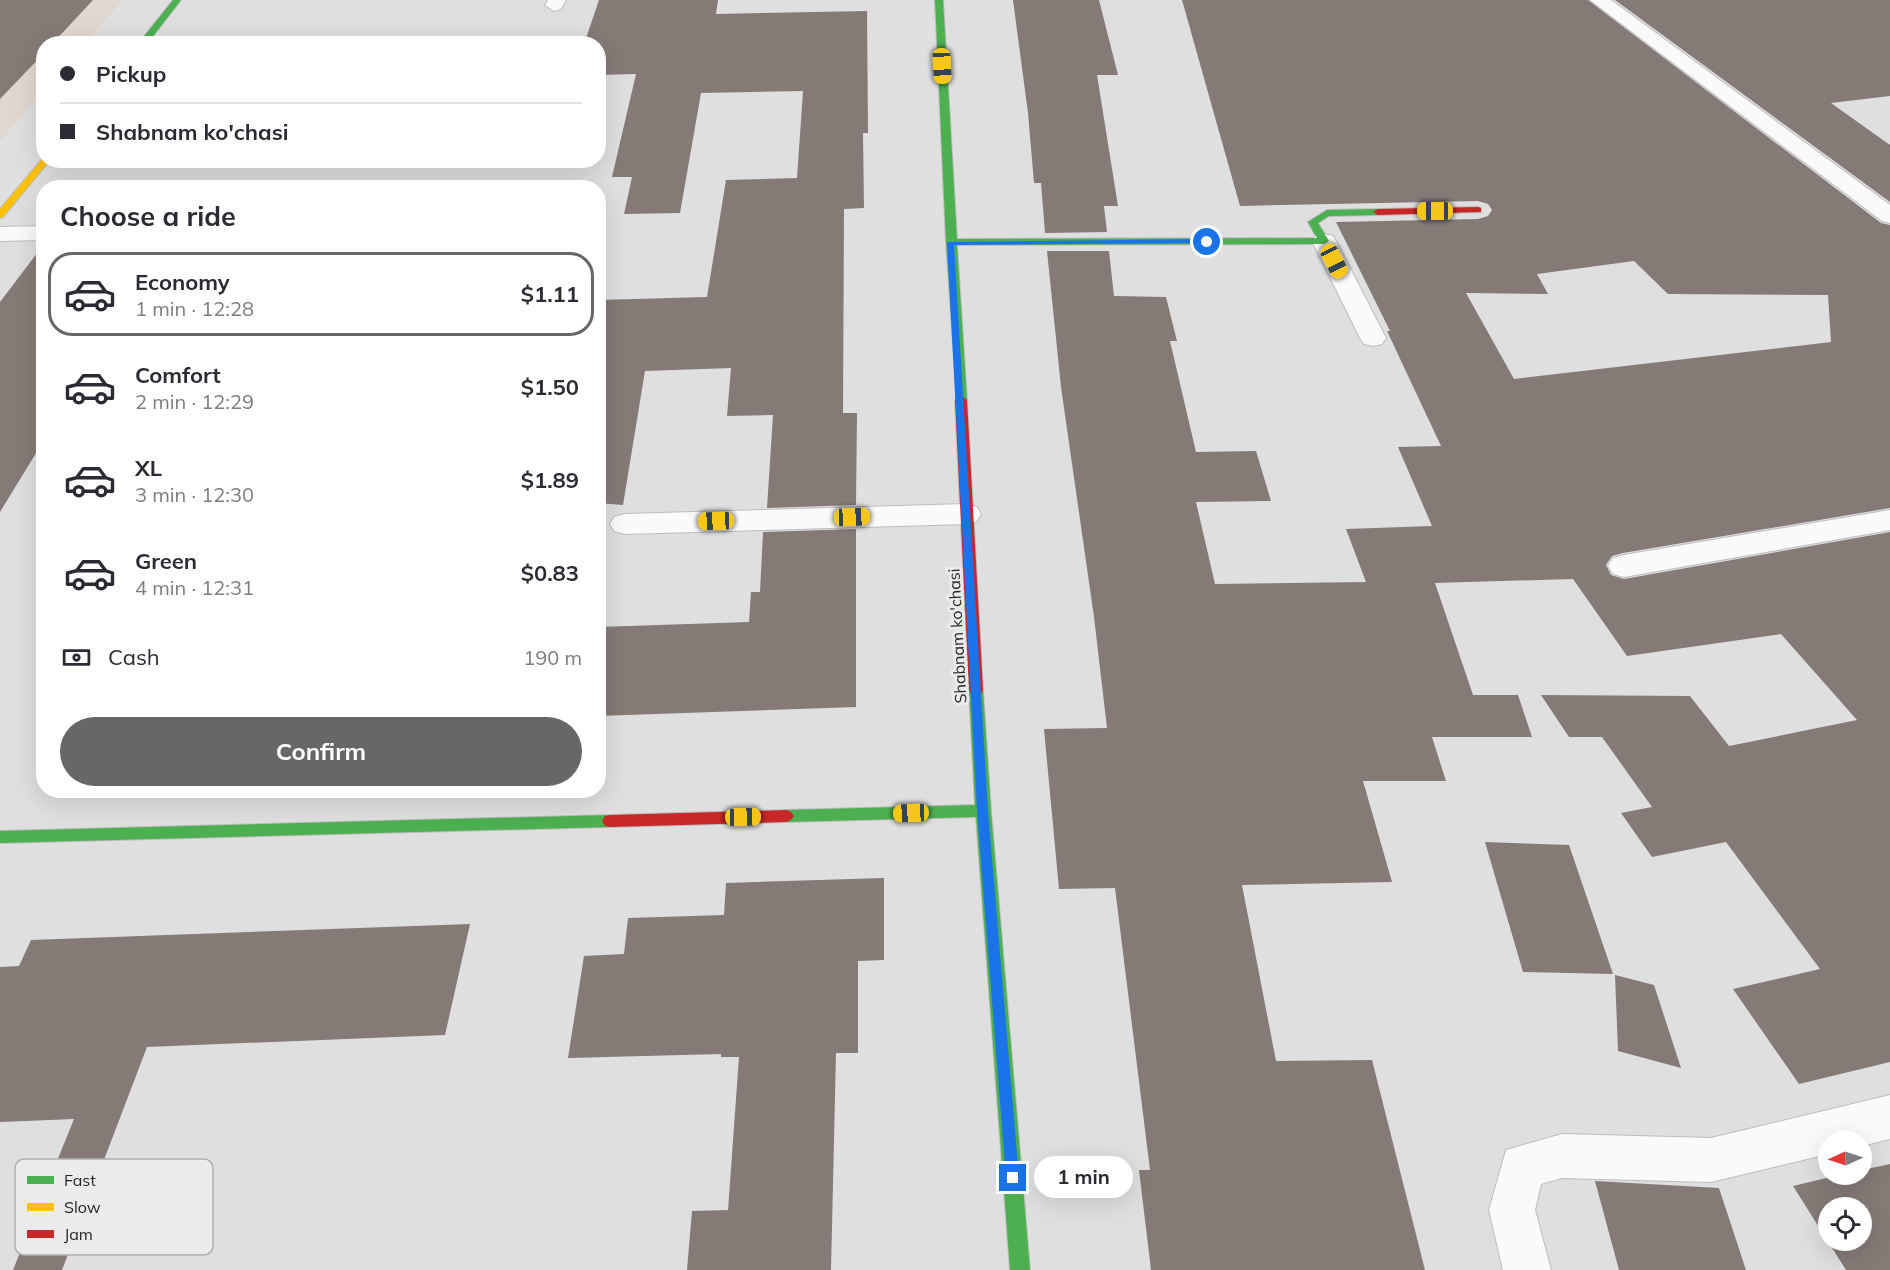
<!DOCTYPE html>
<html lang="en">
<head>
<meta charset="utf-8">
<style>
  :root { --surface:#fff; --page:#f2f2f3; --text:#2b2b33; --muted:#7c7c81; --line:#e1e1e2; --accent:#676768 }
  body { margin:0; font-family:Mulish,sans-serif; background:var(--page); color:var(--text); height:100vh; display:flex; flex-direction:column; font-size:22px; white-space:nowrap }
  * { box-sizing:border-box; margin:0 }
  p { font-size:20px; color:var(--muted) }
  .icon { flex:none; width:33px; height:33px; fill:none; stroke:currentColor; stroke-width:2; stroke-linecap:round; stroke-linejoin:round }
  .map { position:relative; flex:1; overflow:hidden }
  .details { position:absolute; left:36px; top:180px; width:570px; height:618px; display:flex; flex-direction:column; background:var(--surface); border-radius:24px; box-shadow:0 6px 24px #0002 }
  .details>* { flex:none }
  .banner { position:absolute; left:36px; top:36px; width:570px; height:132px; border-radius:24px; box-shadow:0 6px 24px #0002; display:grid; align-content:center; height:132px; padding:0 24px; background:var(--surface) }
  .needle { width:39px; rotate:267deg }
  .tools { position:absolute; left:1818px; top:1131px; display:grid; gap:12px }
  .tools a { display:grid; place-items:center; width:54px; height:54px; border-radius:50%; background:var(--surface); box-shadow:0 6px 24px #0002; font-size:30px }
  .end { position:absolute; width:27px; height:27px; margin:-14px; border:8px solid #1a73e8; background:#fff; box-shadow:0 0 0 3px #fff }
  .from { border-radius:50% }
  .bubble { position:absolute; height:42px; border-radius:21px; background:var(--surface); box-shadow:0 6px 24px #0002; font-size:20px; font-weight:700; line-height:42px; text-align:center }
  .car { position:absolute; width:18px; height:36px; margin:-18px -9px; border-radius:8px; box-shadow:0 0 4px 2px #0007; background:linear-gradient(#f5c518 24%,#345 0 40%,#f5c518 0 76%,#345 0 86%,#f5c518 0) }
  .banner b { display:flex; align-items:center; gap:21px; height:57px; font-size:22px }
  .banner b+b { border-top:2px solid var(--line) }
  .banner i { width:15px; height:15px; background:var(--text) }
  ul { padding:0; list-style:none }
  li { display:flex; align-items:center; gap:18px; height:84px; margin:0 12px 9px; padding:0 12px; border:3px solid transparent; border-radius:24px }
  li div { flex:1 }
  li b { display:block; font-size:22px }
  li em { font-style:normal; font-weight:700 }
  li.selected { border-color:var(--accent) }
  li>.icon { width:54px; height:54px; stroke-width:1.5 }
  h2 { padding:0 24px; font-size:27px; line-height:72px }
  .pay { display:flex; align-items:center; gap:15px; height:66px; padding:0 24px; font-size:22px }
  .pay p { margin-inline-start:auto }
  .action { display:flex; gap:12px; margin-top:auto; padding:12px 24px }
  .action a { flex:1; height:69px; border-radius:36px; background:var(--accent); color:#fff; font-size:24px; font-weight:700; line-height:69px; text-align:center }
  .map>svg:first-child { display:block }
  .commercial { fill:#e2d7cf }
  .building { fill:#857a76; fill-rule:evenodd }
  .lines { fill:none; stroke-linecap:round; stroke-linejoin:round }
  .lane-casing { stroke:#bdbdbe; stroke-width:2 }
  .street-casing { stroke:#bdbdbe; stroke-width:2 }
  .fast-casing { stroke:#bdbdbe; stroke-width:2 }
  .slow-casing { stroke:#bdbdbe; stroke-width:2 }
  .jam-casing { stroke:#bdbdbe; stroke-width:2 }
  .lane { fill:#fafafa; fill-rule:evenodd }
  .street { fill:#fafafa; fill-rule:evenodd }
  .fast { fill:#4caf50; fill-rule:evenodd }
  .slow { fill:#ffc107; fill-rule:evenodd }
  .jam { fill:#c62828; fill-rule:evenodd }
  .route { fill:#1a73e8 }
  .labels { text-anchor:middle; stroke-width:6; stroke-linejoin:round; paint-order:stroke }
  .street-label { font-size:16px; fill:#262627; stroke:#ebebee }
  .key { fill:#ebebee; stroke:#b0b0b2; stroke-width:1.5 }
  .key-label { font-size:16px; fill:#262627 }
</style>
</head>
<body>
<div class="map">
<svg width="1890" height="1270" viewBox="0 0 1890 1270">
  <rect width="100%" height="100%" fill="#dfdfe0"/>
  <!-- commercial -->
  <path class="commercial" d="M 0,0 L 123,0 L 85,43 L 44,44 L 43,91 L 0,141 Z"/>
  <!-- building -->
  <path class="building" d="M 0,0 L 93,0 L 52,44 L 44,44 L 44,53 L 0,99 Z
    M 599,0 L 718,0 L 716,14 L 867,11 L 868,133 L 863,133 L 864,208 L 844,209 L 843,413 L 857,413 L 856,505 L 767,508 L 773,415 L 727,416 L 731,368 L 645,371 L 623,505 L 598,503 L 598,300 L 707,297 L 726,180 L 797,178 L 803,91 L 701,93 L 680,213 L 624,214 L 632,177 L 612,177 L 636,74 L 598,75 L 598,44 L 584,44 Z
    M 1013,0 L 1099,0 L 1118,75 L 1097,75 L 1118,206 L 1104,206 L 1107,232 L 1045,233 L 1041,183 L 1034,183 L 1028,113 Z
    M 1182,0 L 1588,0 L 1881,223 L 1890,225 L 1890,508 L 1623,553 L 1612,556 L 1606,565 L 1611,575 L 1624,579 L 1890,532 L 1890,1062 L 1799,1084 L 1733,989 L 1820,969 L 1726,842 L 1652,857 L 1621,813 L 1652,807 L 1602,737 L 1569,737 L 1541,695 L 1690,696 L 1729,746 L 1857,720 L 1781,634 L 1627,656 L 1573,579 L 1435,583 L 1473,695 L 1518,695 L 1532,737 L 1432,737 L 1446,781 L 1363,781 L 1392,882 L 1242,885 L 1276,1061 L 1372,1060 L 1425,1270 L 1151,1270 L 1139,1170 L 1150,1170 L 1115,888 L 1059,889 L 1044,729 L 1107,728 L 1094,617 L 1061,387 L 1047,251 L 1109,251 L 1114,296 L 1166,297 L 1177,341 L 1170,341 L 1196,452 L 1256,451 L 1271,501 L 1196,502 L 1215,584 L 1366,582 L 1346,529 L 1432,526 L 1398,447 L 1441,446 L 1387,331 L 1390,331 L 1336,222 L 1478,219 L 1488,216 L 1492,210 L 1488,204 L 1478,201 L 1240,206 ZM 1634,261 L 1668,294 L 1828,295 L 1831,342 L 1514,379 L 1466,293 L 1548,294 L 1537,274 Z
    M 1615,0 L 1890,0 L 1890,96 L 1831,103 L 1890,145 L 1890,202 Z
    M 44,244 L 44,440 L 0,512 L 0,302 Z
    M 856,529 L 856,707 L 598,716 L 598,627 L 749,622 L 751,592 L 760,592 L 763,532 Z
    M 1485,842 L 1569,845 L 1613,974 L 1523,972 Z
    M 884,878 L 884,960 L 858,961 L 858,1053 L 836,1053 L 831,1270 L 687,1270 L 692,1211 L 728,1210 L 739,1057 L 721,1057 L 721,1054 L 568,1058 L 584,956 L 624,954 L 628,918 L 724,915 L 726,883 Z
    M 470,924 L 445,1035 L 147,1047 L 62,1270 L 13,1270 L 74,1119 L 0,1122 L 0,967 L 19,966 L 31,940 Z
    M 1615,975 L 1654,985 L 1681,1068 L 1618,1051 Z
    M 1890,1164 L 1890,1270 L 1846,1270 L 1793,1186 L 1843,1174 L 1862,1174 L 1862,1170 ZM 1828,1208 L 1862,1208 L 1862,1240 L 1828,1240 Z
    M 1595,1181 L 1719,1188 L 1746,1270 L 1619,1270 Z"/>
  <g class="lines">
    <!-- lane casing -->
    <g class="lane-casing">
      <path id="lane" d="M 548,0 L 566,0 L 561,9 L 554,11 L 545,5 Z
        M 44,226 L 44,240 L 0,241 L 0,227 Z
        M 966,504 L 977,507 L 981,514 L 977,521 L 966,524 L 625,534 L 614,531 L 610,524 L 614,517 L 625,514 Z
        M 1890,510 L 1890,530 L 1624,577 L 1613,574 L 1608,566 L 1613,558 L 1624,555 Z
        M 1890,1095 L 1890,1139 L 1862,1146 L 1862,1142 L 1828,1142 L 1828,1154 L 1711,1182 L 1562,1178 L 1541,1184 L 1535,1210 L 1551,1270 L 1503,1270 L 1489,1210 L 1506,1150 L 1562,1134 L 1711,1138 Z"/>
    </g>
    <!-- street casing -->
    <g class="street-casing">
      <path id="street" d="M 1590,0 L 1611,0 L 1890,205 L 1890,223 L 1882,221 Z
        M 1324,234 L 1333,236 L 1336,241 L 1386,338 L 1382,344 L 1373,346 L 1364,344 L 1360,338 L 1312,241 L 1315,236 Z"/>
    </g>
    <!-- fast casing -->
    <g class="fast-casing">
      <path id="fast" d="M 173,0 L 181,0 L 147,44 L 138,44 Z
        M 935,0 L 943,0 L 957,239 L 1317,238 L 1308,222 L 1327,210 L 1378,209 L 1383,212 L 1378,215 L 1329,216 L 1318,223 L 1329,241 L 1324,244 L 957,245 L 967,400 L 961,404 L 957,402 L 946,242 Z
        M 976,685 L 981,686 L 983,690 L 991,811 L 1030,1270 L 1010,1270 L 976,817 L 786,822 L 781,820 L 778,816 L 781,812 L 786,810 L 975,805 L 969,690 L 971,686 Z
        M 610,815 L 615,816 L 618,821 L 615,826 L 610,827 L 0,843 L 0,831 Z"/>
    </g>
    <!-- slow casing -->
    <g class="slow-casing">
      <path id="slow" d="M 43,158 L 44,160 L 50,160 L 3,217 L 0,218 L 0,209 Z"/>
    </g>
    <!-- jam casing -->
    <g class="jam-casing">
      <path id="jam" d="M 1478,207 L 1481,208 L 1481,212 L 1378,215 L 1373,212 L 1378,209 Z
        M 961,396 L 967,400 L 983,690 L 981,694 L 971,694 L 969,690 L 955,400 Z
        M 786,810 L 791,812 L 794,816 L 791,820 L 786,822 L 610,827 L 605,826 L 602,821 L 605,816 L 610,815 Z"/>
    </g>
    <!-- lane -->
    <use href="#lane" class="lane"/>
    <!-- street -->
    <use href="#street" class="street"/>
    <!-- fast -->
    <use href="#fast" class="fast"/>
    <!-- slow -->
    <use href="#slow" class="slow"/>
    <!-- jam -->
    <use href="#jam" class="jam"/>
  </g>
  <!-- route -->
  <path class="route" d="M 1207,239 L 1210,243 L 954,245 L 988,811 L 1019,1178 L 1013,1185 L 1006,1178 L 977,811 L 947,242 Z"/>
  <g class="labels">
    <!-- street labels -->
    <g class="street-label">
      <text transform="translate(957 636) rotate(-93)" y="6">Shabnam ko'chasi</text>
    </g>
  </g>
  <!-- legend -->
  <rect x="15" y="1159" width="198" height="96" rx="9" class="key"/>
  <rect x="27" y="1176" width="27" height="8" fill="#4caf50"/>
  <rect x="27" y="1203" width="27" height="8" fill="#ffc107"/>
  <rect x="27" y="1230" width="27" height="8" fill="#c62828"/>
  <g class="key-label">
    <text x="64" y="1186">Fast</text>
    <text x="64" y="1213">Slow</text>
    <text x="64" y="1240">Jam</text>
  </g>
</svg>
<div class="tools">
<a><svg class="needle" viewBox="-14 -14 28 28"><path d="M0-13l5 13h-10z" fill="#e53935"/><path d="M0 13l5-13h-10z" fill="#7c7c81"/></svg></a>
<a><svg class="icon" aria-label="locate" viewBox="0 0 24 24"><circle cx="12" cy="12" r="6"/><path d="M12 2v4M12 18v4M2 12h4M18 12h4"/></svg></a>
</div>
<i class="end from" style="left:1207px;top:242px"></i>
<i class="end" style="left:1013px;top:1178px"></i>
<div class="bubble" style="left:1034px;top:1156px;width:99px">1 min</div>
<i class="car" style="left:942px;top:66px;rotate:177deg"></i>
<i class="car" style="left:1435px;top:211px;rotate:270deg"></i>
<i class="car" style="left:1334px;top:261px;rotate:153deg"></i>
<i class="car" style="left:852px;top:517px;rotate:88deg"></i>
<i class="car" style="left:716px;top:521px;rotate:268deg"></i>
<i class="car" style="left:911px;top:813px;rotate:268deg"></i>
<i class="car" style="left:743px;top:817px;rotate:89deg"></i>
<div class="banner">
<b><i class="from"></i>Pickup</b>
<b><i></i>Shabnam ko'chasi</b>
</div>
<section class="details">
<h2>Choose a ride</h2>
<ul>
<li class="selected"><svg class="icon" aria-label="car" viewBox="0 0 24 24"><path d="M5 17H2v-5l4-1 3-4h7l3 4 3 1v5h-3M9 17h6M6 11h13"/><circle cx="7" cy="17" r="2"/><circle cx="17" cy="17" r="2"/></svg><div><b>Economy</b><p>1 min · 12:28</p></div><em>$1.11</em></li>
<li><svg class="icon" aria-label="car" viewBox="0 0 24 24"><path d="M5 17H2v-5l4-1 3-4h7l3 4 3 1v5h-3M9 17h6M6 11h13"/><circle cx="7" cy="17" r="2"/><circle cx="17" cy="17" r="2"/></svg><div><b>Comfort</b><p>2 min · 12:29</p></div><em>$1.50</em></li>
<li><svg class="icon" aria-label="car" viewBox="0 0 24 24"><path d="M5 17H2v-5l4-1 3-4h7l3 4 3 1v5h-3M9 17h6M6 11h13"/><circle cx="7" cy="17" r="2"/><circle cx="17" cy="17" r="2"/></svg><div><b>XL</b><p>3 min · 12:30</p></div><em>$1.89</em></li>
<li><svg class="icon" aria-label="car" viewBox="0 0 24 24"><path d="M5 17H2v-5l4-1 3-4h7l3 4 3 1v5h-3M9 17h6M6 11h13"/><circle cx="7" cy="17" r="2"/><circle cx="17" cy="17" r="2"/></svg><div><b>Green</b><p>4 min · 12:31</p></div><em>$0.83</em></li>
</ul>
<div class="pay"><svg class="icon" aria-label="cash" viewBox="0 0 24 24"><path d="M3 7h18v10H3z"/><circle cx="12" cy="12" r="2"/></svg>Cash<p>190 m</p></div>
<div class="action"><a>Confirm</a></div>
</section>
</div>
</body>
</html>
